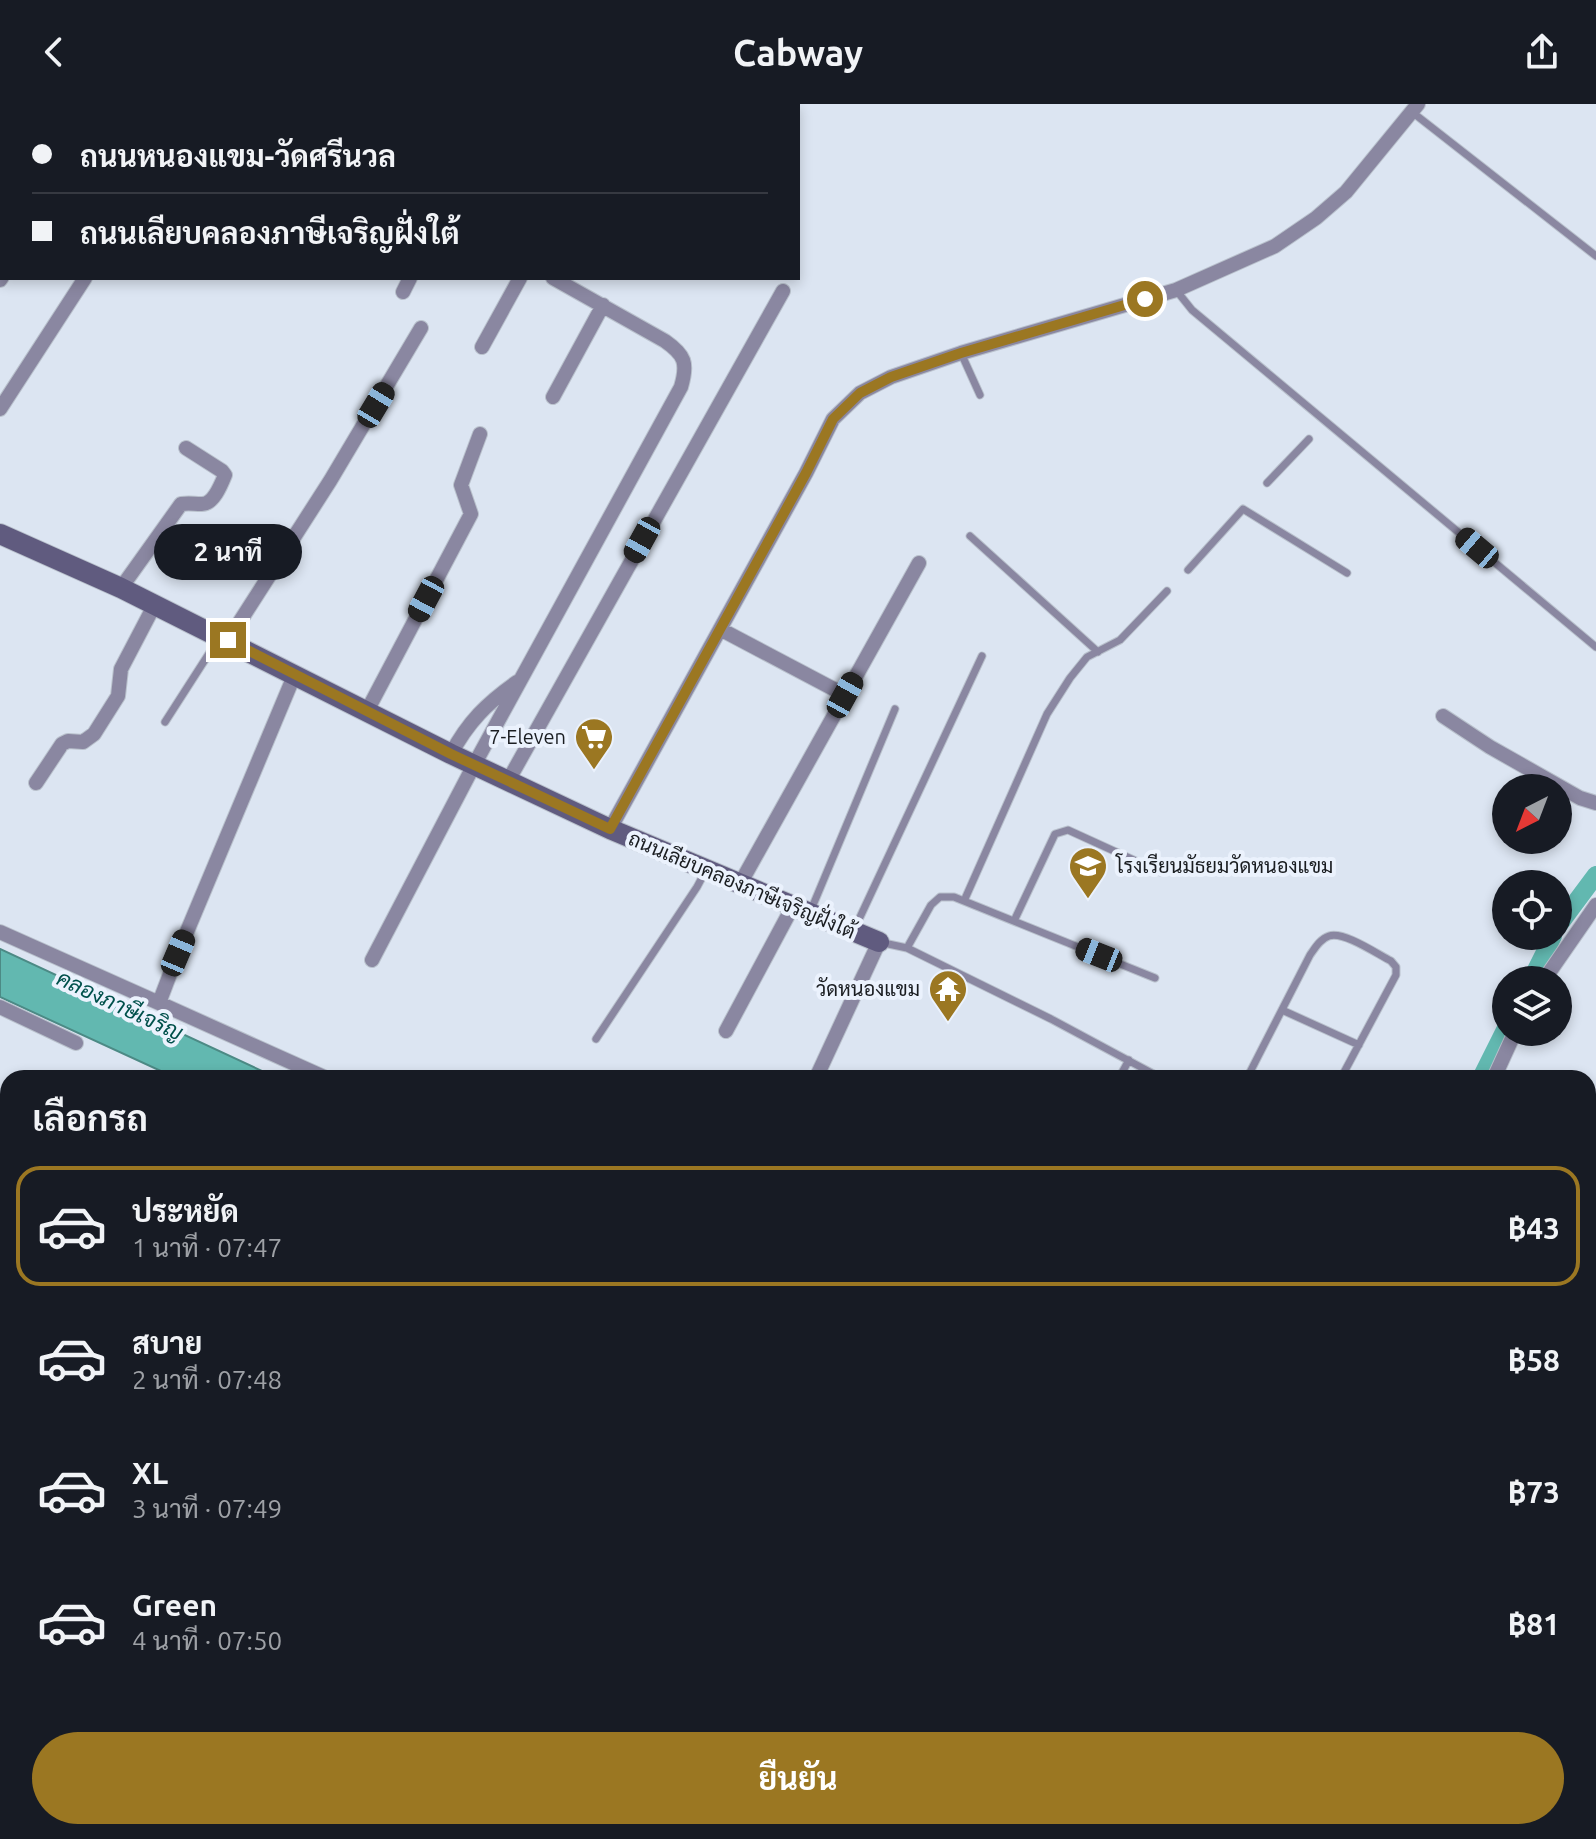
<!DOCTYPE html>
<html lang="th">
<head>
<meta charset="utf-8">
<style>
  :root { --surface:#171b24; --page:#20242c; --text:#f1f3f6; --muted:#9ea1a6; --line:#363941; --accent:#9b7722 }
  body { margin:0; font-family:Ubuntu,Sarabun,sans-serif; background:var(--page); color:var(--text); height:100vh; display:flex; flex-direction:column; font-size:30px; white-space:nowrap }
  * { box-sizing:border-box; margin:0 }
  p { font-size:26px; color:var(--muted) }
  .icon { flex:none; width:44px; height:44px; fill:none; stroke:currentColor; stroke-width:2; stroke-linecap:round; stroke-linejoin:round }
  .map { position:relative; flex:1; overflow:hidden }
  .sheet { position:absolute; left:0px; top:966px; width:1596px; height:770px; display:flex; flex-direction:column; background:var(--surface); border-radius:24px 24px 0 0; box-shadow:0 4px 12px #0003 }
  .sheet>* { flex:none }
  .guide { position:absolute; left:0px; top:0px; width:800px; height:176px; box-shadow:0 4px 12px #0003; display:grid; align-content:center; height:176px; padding:0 32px; background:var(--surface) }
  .needle { width:52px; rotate:222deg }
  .tools { position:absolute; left:1492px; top:670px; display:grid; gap:16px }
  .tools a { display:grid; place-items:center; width:80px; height:80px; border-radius:50%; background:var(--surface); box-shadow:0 4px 12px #0003; font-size:40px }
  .end { position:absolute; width:36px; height:36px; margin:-18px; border:10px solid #9b7722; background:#fff; box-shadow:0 0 0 4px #fff }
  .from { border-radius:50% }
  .bubble { position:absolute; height:56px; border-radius:28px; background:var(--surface); box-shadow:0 4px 12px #0003; font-size:26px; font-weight:700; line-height:56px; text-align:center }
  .car { position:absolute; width:24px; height:48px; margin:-24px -12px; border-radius:10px; box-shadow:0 0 6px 2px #0007; background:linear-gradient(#222 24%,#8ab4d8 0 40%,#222 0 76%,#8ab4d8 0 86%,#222 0) }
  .guide b { display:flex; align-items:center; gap:28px; height:76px; font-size:30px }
  .guide b+b { border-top:2px solid var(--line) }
  .guide i { width:20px; height:20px; background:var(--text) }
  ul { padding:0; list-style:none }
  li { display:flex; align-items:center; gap:24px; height:120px; margin:0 16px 12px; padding:0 16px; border:4px solid transparent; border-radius:24px }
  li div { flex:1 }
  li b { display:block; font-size:30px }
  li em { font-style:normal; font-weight:700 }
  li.current { border-color:var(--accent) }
  li>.icon { width:72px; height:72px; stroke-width:1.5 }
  h2 { padding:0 32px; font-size:36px; line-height:96px }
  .action { display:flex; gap:16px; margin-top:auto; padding:16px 32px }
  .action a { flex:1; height:92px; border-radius:48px; background:var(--accent); color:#fff; font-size:32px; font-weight:700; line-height:92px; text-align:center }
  header { display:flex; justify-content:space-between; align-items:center; height:104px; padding:0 32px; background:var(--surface); font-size:36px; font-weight:700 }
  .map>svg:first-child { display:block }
  .water { fill:#62b8b0; stroke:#4c8a85; stroke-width:2 }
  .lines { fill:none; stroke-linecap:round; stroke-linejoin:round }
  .canal { stroke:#62b8b0; stroke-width:18 }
  .lane-casing { stroke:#b9c1cc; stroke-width:9 }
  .street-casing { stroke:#b9c1cc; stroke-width:16 }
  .secondary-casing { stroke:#b9c1cc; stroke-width:22 }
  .lane { stroke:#8a87a1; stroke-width:7 }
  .street { stroke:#8a87a1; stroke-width:14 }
  .secondary { stroke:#605b7f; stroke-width:20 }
  .route { stroke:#9b7722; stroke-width:10 }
  .labels { text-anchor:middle; stroke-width:8; stroke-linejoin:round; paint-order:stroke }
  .poi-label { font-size:20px; fill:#1a1d21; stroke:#ebf2fd; text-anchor:end }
  .street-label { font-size:20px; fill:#1a1d21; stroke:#ebf2fd }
  .water-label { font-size:22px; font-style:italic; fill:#00504b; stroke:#ebf2fd }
</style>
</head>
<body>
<header><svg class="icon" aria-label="back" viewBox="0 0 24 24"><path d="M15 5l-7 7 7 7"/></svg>Cabway<svg class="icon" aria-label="share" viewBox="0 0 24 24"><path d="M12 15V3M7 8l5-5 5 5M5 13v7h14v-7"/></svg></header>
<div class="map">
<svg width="1596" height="1735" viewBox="0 0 1596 1735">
  <rect width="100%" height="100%" fill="#dce5f2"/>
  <!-- water -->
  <path class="water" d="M 0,845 L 277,974 L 176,974 L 0,893 Z"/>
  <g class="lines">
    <!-- canal -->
    <path class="canal" d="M 1558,822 L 1596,771
      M 1531,876 L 1553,832
      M 1481,974 L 1506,924"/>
    <!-- lane casing -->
    <g class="lane-casing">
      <path id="lane" d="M 477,2 L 478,0
        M 1412,8 L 1596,152
        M 1176,186 L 1192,206 L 1596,543
        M 961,249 L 980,291
        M 1267,379 L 1309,335
        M 970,432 L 1098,548
        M 1188,466 L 1243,405 L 1347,469
        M 165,618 L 219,534
        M 964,797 L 1047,610 L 1070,574 L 1087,553 L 1120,536 L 1167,487
        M 811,806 L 895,605
        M 1014,817 L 1055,730 L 1068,726 L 1160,768
        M 854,826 L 982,552
        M 879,838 L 907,844 L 1051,915 L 1161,974
        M 907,844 L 931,801 L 940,793 L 954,793 L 1155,874
        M 1282,906 L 1359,941
        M 596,935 L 697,783 L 706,766
        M 1119,974 L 1129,956
        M 1247,974 L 1310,851 C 1315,844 1320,835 1329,832 C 1344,827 1377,850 1391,857 L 1396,863 L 1396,871 L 1341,974"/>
    </g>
    <!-- street casing -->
    <g class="street-casing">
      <path id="street" d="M 500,0 L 504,2
        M 629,2 L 631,0
        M 0,176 L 2,173
        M 403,188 L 410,174
        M 482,243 L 520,174
        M 553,293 L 603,201
        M 0,305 L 85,174
        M 121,484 L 181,400 C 189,399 194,400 201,400 C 213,401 221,381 225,371 L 222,367 L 186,344
        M 720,525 L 845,591
        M 228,536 L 330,377 L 421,224
        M 294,572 L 178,849 L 159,899 L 326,974
        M 367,607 L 471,410 L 461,381 L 480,330
        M 1443,612 L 1490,643 L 1580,694 L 1596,699
        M 451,650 C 468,618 487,599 517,578
        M 508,677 L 783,187
        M 36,679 L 62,640 L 68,637 L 83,638 L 94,630 L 118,592 L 121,565 L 155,500
        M 610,725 L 806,369 L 833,315 L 860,289 L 891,273 L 961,249 L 1176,186 L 1275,142 L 1316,114 L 1346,88 L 1418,0
        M 740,780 L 919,459
        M 0,828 L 159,899
        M 372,856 L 474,661 L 681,283 C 688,259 685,251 665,237 L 553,174
        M 1544,876 L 1596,801
        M 0,903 L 76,939
        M 726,927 L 793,802
        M 816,974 L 879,838
        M 1494,974 L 1515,928
        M 1588,1049 L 1596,1053
        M 1588,1085 L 1596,1070
        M 0,1146 L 8,1150
        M 1588,1284 L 1596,1269
        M 1588,1574 L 1596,1578
        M 0,1618 L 8,1605
        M 263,1735 L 273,1728
        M 540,1735 L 544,1728
        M 716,1735 L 720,1728
        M 833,1735 L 837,1728
        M 957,1735 L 962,1728
        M 1107,1735 L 1111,1728
        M 1209,1735 L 1212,1728"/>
    </g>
    <!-- secondary casing -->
    <g class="secondary-casing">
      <path id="secondary" d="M 0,430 L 121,484 L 451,650 L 610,725 L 879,838
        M 0,1421 L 8,1425
        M 642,1728 L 657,1735"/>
    </g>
    <!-- lane -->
    <use href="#lane" class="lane"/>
    <!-- street -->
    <use href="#street" class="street"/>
    <!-- secondary -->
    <use href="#secondary" class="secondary"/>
  </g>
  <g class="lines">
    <!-- route -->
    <path class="route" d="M 228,536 L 451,650 L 610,725 L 806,369 L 833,315 L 860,289 L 891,273 L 961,249 L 1145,195"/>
  </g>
  <!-- icons -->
  <defs>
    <g id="supermarket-pin" transform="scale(2)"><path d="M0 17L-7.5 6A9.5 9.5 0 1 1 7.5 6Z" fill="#9b7722" stroke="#ebf2fd"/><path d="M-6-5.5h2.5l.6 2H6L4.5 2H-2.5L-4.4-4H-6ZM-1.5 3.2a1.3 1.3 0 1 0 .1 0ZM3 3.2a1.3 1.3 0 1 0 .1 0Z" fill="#fff"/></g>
    <g id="school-pin" transform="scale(2)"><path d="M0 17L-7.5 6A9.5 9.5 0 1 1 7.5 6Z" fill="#9b7722" stroke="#ebf2fd"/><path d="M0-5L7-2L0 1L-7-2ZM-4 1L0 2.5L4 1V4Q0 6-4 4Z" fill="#fff"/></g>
    <g id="temple-pin" transform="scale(2)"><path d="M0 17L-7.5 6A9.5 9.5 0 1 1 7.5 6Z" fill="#9b7722" stroke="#ebf2fd"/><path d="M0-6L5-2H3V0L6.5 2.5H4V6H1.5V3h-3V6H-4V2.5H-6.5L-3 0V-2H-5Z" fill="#fff"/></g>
  </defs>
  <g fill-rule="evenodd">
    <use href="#supermarket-pin" x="594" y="633"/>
    <use href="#school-pin" x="1088" y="762"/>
    <use href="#temple-pin" x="948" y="885"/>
  </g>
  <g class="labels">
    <!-- poi labels -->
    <g class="poi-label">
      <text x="566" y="640">7-Eleven</text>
      <text x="1116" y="769" text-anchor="start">โรงเรียนมัธยมวัดหนองแขม</text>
      <text x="920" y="892">วัดหนองแขม</text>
    </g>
    <!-- street labels -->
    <g class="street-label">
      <text transform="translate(742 781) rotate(23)" y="7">ถนนเลียบคลองภาษีเจริญฝั่งใต้</text>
    </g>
    <!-- water labels -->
    <g class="water-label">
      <text transform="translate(120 901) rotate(25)" y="8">คลองภาษีเจริญ</text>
    </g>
  </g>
</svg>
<div class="tools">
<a><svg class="needle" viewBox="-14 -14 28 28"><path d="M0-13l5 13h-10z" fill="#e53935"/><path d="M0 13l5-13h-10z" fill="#9ea1a6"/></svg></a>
<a><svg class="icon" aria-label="locate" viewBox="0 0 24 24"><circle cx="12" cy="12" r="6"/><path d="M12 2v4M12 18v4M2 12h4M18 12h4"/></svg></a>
<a><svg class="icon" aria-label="layers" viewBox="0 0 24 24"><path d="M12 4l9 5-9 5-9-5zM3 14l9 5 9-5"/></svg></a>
</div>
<i class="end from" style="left:1145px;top:195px"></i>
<i class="end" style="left:228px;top:536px"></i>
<div class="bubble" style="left:154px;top:420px;width:148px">2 นาที</div>
<i class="car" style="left:376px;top:301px;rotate:31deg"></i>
<i class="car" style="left:642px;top:436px;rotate:209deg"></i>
<i class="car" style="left:1477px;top:444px;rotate:310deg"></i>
<i class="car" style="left:426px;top:495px;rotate:208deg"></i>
<i class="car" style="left:845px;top:591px;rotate:29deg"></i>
<i class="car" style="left:178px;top:849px;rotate:23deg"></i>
<i class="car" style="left:1099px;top:851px;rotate:292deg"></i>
<div class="guide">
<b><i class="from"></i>ถนนหนองแขม-วัดศรีนวล</b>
<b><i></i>ถนนเลียบคลองภาษีเจริญฝั่งใต้</b>
</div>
<section class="sheet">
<h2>เลือกรถ</h2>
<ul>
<li class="current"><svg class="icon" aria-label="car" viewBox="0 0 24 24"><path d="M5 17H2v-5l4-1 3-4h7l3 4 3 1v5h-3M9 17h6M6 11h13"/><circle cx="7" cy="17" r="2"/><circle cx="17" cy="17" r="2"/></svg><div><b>ประหยัด</b><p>1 นาที · 07:47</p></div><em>฿43</em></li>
<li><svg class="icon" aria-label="car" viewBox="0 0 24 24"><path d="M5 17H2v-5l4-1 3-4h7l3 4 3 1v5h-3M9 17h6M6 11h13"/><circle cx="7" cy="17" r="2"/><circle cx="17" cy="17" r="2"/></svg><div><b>สบาย</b><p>2 นาที · 07:48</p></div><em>฿58</em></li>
<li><svg class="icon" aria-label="car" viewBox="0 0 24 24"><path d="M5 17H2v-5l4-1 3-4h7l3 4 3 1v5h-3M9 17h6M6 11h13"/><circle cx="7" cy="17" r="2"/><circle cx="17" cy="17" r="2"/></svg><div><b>XL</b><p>3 นาที · 07:49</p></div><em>฿73</em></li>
<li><svg class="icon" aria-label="car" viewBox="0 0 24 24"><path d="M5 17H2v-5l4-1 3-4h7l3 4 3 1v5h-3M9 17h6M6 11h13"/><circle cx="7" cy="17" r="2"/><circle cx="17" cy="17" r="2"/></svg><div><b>Green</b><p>4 นาที · 07:50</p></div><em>฿81</em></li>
</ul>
<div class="action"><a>ยืนยัน</a></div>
</section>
</div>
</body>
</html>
